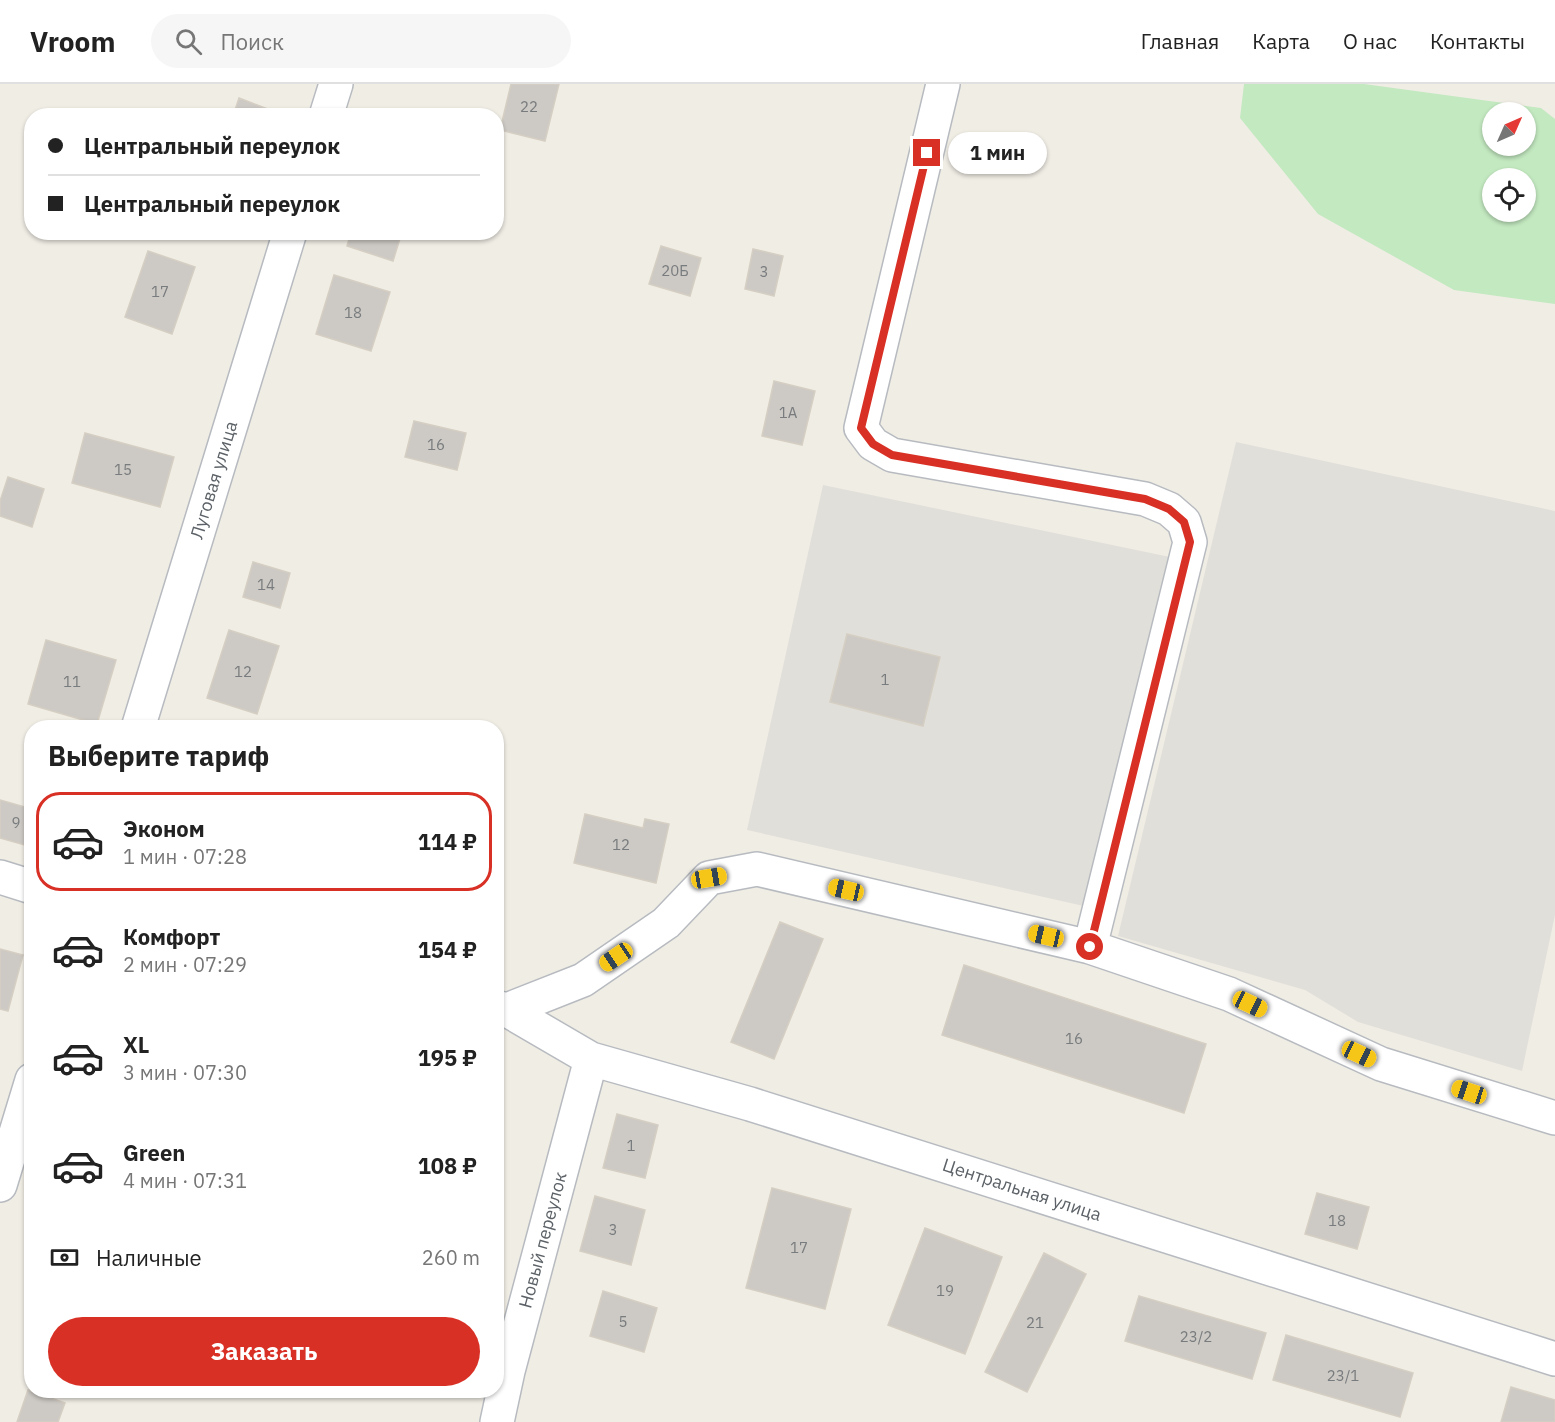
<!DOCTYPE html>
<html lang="ru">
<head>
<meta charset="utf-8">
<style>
  :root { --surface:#fff; --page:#f6f6f6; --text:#222; --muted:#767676; --line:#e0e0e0; --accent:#d93025 }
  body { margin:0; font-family:"IBM Plex Sans",sans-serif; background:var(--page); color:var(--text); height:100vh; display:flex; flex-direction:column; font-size:22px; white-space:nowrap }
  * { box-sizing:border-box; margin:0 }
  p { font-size:20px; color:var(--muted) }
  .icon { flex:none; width:33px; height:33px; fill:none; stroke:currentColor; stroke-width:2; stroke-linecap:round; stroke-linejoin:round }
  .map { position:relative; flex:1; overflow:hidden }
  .side { position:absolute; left:24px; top:636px; width:480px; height:678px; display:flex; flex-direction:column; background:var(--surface); border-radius:24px; box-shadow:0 2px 4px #0004 }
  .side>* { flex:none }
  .hud { position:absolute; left:24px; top:24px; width:480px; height:132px; border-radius:24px; box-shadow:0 2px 4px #0004; display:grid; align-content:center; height:132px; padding:0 24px; background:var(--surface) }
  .needle { width:39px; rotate:45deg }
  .controls { position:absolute; left:1482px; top:18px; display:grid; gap:12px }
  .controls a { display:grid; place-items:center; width:54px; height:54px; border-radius:50%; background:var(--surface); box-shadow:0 2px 4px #0004; font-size:30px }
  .end { position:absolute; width:27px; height:27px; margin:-14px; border:8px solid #d93025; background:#fff; box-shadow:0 0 0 3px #fff }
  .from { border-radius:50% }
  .bubble { position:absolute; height:42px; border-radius:21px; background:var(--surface); box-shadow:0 2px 4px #0004; font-size:20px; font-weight:700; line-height:42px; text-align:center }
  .car { position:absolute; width:18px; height:36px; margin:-18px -9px; border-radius:8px; box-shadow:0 0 4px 2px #0007; background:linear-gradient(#f5c518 24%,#345 0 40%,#f5c518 0 76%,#345 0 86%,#f5c518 0) }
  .hud b { display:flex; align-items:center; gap:21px; height:57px; font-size:22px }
  .hud b+b { border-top:2px solid var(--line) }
  .hud i { width:15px; height:15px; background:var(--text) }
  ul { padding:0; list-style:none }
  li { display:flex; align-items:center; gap:18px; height:99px; margin:0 12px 9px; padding:0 12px; border:3px solid transparent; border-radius:24px }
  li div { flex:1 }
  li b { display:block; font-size:22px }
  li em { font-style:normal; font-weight:700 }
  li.active { border-color:var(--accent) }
  li>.icon { width:54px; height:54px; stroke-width:1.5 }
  h2 { padding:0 24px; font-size:27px; line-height:72px }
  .pay { display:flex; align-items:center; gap:15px; height:66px; padding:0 24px; font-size:22px }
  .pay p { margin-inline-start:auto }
  .action { display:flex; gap:12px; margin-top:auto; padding:12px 24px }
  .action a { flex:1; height:69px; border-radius:36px; background:var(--accent); color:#fff; font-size:24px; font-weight:700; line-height:69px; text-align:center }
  header { display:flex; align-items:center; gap:36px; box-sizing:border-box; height:84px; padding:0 30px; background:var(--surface); border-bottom:2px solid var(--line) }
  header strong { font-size:28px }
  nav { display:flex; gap:33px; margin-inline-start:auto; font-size:21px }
  .search { width:420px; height:54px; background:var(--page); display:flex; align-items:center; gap:15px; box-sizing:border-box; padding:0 21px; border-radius:33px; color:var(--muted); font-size:22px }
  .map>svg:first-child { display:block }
  .industrial { fill:#e1dfd9 }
  .green { fill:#c3e9c0; fill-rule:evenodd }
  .building { fill:#cdc9c4; stroke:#d5cec3; stroke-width:1.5 }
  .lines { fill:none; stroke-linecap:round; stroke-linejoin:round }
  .minor-casing { stroke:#b7bbc0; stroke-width:36 }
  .minor { stroke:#fff; stroke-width:33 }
  .route { stroke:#d93025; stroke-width:8 }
  .labels { text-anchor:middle; stroke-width:5; stroke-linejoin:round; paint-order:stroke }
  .number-label { font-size:15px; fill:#787c7e }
  .street-label { font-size:18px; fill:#5c6267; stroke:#fff }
</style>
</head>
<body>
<header>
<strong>Vroom</strong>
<div class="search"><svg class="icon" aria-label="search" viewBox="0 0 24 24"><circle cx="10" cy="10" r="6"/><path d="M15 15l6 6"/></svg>Поиск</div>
<nav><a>Главная</a><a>Карта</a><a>О нас</a><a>Контакты</a></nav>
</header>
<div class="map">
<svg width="1555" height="1338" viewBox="0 0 1555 1338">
  <rect width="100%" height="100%" fill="#f0ede5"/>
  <!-- industrial -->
  <path class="industrial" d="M 1236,358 L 1555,427 L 1555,831 L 1522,987 L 1358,938 L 1305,906 L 1118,852 Z
    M 823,401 L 1170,473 L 1088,823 L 747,746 Z"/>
  <!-- green -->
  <path class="green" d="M 1244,0 L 1364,0 L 1541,24 L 1555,35 L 1555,220 L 1454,206 L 1318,130 L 1240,34 ZM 1492,28 L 1526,28 L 1526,62 L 1492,62 ZM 1492,94 L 1526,94 L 1526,128 L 1492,128 Z"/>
  <!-- building -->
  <path class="building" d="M 511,0 L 559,0 L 545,57 L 500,46 Z
    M 239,14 L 273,27 L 271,32 L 233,32 Z
    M 351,148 L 402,148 L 393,177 L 347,162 Z
    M 661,162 L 701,174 L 690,212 L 649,200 Z
    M 753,165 L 783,172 L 774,212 L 745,205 Z
    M 148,167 L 195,183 L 172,250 L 125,233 Z
    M 334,191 L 390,208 L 371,267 L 316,250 Z
    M 774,297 L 815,307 L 802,361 L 762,352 Z
    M 414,337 L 466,349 L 457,386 L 405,373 Z
    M 85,349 L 174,373 L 160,423 L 72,399 Z
    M 8,393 L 44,405 L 32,443 L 0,432 L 0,417 Z
    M 253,478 L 290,489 L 280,524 L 243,513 Z
    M 229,546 L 279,562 L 257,630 L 207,614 Z
    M 847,550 L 940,573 L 923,642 L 830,618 Z
    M 46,556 L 116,576 L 97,640 L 28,620 Z
    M 0,716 L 32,725 L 32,763 L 0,754 Z
    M 585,730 L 643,744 L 645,735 L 669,740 L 656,799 L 574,779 Z
    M 780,838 L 823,855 L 774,975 L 731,958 Z
    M 0,865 L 23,871 L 8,927 L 0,925 Z
    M 964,881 L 1206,960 L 1184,1029 L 942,951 Z
    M 617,1030 L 658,1041 L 645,1094 L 603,1084 Z
    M 772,1104 L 851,1125 L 825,1225 L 746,1204 Z
    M 1317,1109 L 1369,1123 L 1357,1165 L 1305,1150 Z
    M 595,1112 L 645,1126 L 631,1181 L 580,1167 Z
    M 925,1144 L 1002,1173 L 965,1270 L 888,1241 Z
    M 1044,1169 L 1086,1190 L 1027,1308 L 985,1288 Z
    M 603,1207 L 657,1224 L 644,1268 L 590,1252 Z
    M 1139,1212 L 1266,1249 L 1252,1295 L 1125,1257 Z
    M 1286,1251 L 1413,1289 L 1400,1333 L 1273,1296 Z
    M 1511,1303 L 1555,1316 L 1555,1338 L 1501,1338 Z
    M 28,1306 L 65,1319 L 58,1338 L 17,1338 Z"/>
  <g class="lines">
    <!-- minor casing -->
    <g class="minor-casing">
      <path id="minor" d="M 943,0 L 861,344 L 873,360 L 892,371 L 1145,415 L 1169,425 L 1184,438 L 1190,458 L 1090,863
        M 326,32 L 336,0
        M 138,644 L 290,148
        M 0,793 L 32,803
        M 496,923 L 507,926 L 591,975 L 750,1020 L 1555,1275
        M 507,926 L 583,896 L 666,839 L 709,794 L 757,785 L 1090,863 L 1229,910 L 1381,980 L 1555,1034
        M 0,1101 L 32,996
        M 497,1338 L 508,1287 L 591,975"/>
    </g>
    <!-- minor -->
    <use href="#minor" class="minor"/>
  </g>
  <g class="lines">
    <!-- route -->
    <path class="route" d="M 927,69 L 861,344 L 873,360 L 892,371 L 1145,415 L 1169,425 L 1184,438 L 1190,458 L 1090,863"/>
  </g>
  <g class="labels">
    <!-- number labels -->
    <g class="number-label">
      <text x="529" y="28">22</text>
      <text x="675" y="192">20Б</text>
      <text x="764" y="193">3</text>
      <text x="160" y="213">17</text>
      <text x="353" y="234">18</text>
      <text x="788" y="334">1А</text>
      <text x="436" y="366">16</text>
      <text x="123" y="391">15</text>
      <text x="266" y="506">14</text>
      <text x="243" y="593">12</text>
      <text x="885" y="601">1</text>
      <text x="72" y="603">11</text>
      <text x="16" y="744">9</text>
      <text x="621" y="766">12</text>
      <text x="1074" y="960">16</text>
      <text x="631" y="1067">1</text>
      <text x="1337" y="1142">18</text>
      <text x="613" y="1151">3</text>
      <text x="799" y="1169">17</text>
      <text x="945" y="1212">19</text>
      <text x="623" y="1243">5</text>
      <text x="1035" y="1244">21</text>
      <text x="1196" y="1258">23/2</text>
      <text x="1343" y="1297">23/1</text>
    </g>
    <!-- street labels -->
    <g class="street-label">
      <text transform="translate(214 396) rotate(-73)" y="6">Луговая улица</text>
      <text transform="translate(1022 1106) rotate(18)" y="6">Центральная улица</text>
      <text transform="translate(543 1156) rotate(-75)" y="6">Новый переулок</text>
    </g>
  </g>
</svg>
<div class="controls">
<a><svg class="needle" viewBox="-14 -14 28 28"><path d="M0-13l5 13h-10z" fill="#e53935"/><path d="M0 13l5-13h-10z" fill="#767676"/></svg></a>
<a><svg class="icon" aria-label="locate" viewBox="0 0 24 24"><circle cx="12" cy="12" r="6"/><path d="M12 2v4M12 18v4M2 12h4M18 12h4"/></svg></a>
</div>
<i class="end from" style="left:1090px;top:863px"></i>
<i class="end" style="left:927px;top:69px"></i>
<div class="bubble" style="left:948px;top:48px;width:99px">1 мин</div>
<i class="car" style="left:709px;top:794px;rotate:80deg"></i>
<i class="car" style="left:846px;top:806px;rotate:283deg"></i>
<i class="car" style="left:1046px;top:852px;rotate:283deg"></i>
<i class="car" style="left:616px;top:873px;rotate:236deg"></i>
<i class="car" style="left:1250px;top:920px;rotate:115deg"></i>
<i class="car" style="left:1359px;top:970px;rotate:115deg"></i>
<i class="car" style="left:1469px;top:1008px;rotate:288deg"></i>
<div class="hud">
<b><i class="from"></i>Центральный переулок</b>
<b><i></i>Центральный переулок</b>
</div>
<section class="side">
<h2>Выберите тариф</h2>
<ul>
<li class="active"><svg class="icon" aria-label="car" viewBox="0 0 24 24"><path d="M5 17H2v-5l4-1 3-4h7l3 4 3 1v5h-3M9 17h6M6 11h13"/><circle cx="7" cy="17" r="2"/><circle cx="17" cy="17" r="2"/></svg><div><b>Эконом</b><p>1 мин · 07:28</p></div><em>114 ₽</em></li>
<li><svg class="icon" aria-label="car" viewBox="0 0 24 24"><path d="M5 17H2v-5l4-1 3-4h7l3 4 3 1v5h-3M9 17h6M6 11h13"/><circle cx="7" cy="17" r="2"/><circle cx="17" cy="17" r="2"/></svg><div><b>Комфорт</b><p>2 мин · 07:29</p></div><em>154 ₽</em></li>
<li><svg class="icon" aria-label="car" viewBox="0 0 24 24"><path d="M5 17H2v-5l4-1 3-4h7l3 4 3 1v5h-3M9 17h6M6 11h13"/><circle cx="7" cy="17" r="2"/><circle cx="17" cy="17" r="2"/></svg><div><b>XL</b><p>3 мин · 07:30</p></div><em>195 ₽</em></li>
<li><svg class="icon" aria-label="car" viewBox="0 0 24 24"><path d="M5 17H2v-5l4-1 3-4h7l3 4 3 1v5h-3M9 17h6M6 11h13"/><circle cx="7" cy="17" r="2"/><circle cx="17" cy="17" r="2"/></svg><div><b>Green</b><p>4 мин · 07:31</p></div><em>108 ₽</em></li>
</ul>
<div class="pay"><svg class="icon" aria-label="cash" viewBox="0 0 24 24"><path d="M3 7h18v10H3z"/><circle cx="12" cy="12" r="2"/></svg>Наличные<p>260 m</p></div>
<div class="action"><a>Заказать</a></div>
</section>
</div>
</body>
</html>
